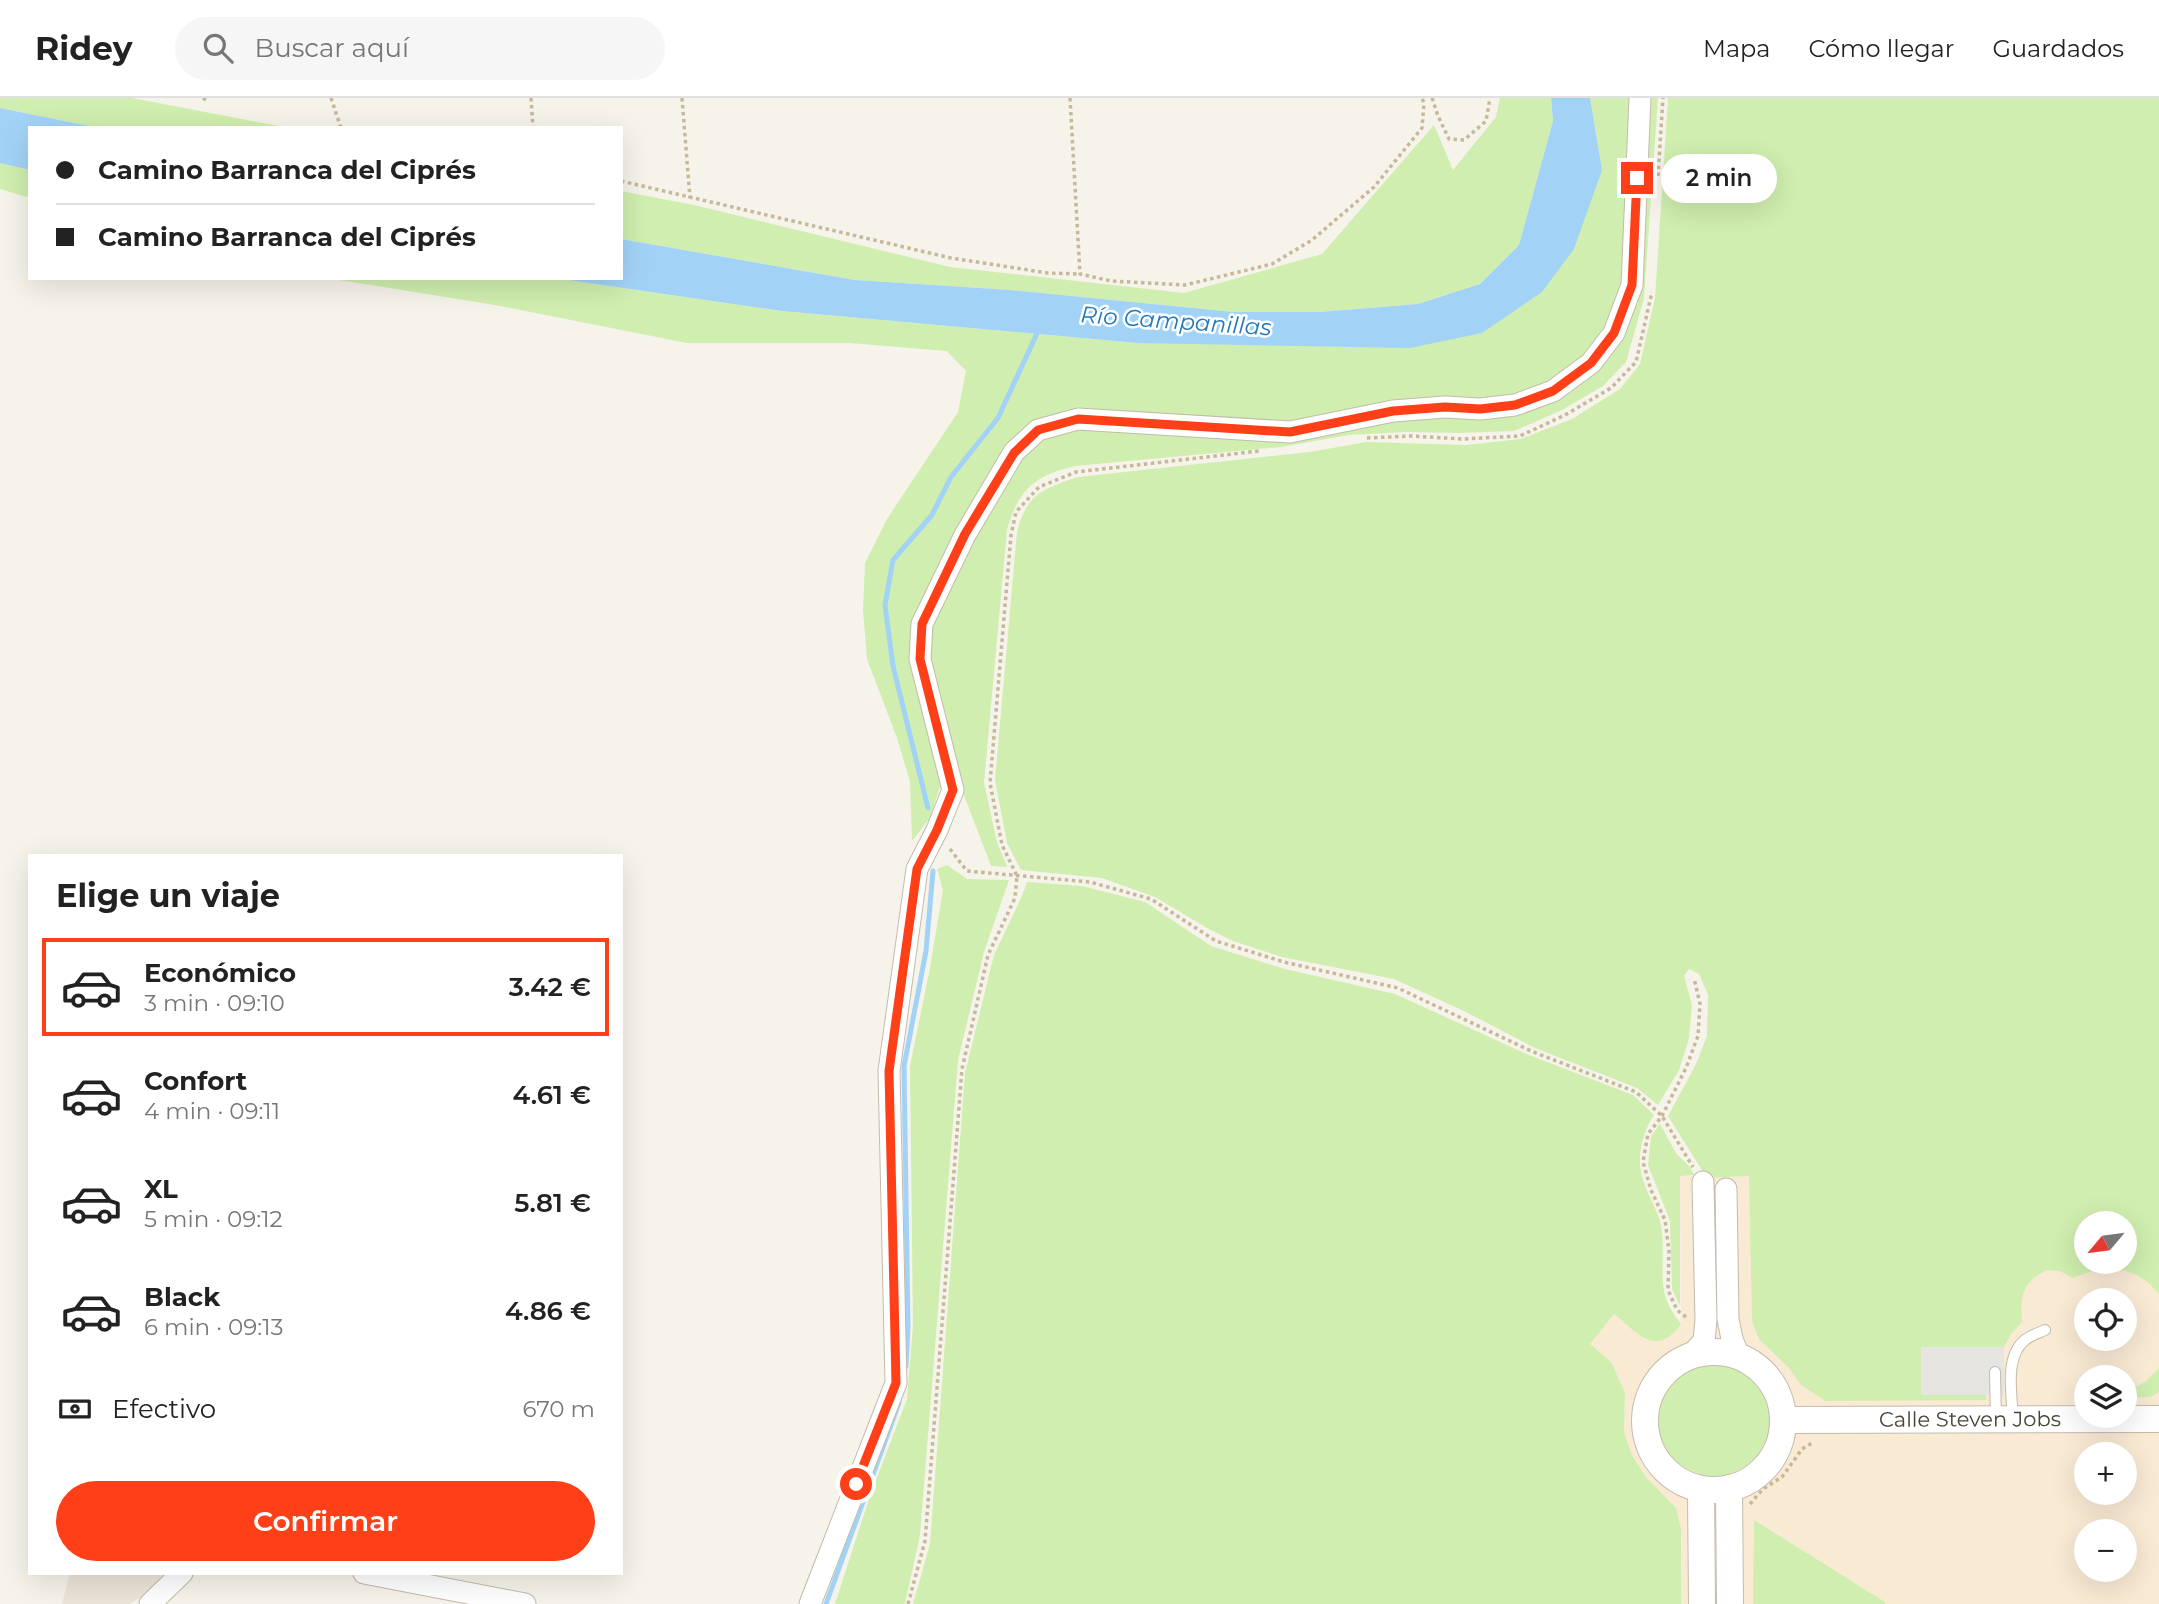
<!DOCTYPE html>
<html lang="es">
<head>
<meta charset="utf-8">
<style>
  :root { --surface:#fff; --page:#f6f6f6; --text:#222; --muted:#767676; --line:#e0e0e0; --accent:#ff3f18 }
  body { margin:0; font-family:Montserrat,sans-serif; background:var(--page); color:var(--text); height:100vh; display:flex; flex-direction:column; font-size:26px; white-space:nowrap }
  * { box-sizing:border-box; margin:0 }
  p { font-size:23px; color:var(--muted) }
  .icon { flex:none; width:38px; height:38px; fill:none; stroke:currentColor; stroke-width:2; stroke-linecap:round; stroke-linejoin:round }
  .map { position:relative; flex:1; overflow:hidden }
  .details { position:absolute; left:28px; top:756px; width:595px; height:721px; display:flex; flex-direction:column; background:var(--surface); border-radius:0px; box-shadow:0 7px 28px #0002 }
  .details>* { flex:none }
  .guide { position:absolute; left:28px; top:28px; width:595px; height:154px; border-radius:0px; box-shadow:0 7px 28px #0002; display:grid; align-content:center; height:154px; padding:0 28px; background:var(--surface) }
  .needle { width:46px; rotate:241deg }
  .tools { position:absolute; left:2074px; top:1113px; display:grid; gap:14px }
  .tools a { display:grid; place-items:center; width:63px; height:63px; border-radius:50%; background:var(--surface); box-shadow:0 7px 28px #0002; font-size:35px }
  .end { position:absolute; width:32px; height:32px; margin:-16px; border:9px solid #ff3f18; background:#fff; box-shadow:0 0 0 4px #fff }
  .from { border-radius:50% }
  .bubble { position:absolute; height:49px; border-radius:24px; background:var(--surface); box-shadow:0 7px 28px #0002; font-size:23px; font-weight:600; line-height:49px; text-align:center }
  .guide b { display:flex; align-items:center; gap:24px; height:66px; font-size:26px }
  .guide b+b { border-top:2px solid var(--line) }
  .guide i { width:18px; height:18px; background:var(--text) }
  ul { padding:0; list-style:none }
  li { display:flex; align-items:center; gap:21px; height:98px; margin:0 14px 10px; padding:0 14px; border:4px solid transparent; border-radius:0px }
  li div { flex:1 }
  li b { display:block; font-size:26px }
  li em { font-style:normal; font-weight:600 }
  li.active { border-color:var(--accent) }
  li>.icon { width:63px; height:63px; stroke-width:1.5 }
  h2 { padding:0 28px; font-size:32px; line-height:84px }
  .pay { display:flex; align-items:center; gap:18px; height:77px; padding:0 28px; font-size:26px }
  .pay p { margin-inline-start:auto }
  .cta { display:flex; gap:14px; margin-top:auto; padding:14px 28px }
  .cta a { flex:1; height:80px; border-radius:42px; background:var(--accent); color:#fff; font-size:28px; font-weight:600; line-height:80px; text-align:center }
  header { display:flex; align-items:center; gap:42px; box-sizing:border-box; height:98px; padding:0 35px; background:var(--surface); border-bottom:2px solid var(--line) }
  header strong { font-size:33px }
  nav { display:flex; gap:38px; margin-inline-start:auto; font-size:24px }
  .search { width:490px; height:63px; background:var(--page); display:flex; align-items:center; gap:18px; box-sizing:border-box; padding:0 24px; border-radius:38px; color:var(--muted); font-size:26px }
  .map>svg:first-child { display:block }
  .residential { fill:#ebe5d7 }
  .commercial { fill:#f9ead4; fill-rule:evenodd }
  .green { fill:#d0eeaf; fill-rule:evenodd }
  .parking { fill:#e7e5e1 }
  .water { fill:#a2d3f7 }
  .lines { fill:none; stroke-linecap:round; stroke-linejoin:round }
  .stream { stroke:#a2d3f7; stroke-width:5 }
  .service-casing { stroke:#c3bbab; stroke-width:12 }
  .minor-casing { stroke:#c3bbab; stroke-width:23 }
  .tertiary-casing { stroke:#c3bbab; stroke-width:28 }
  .path { stroke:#c6b89b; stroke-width:3.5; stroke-dasharray:3.5 3.5; stroke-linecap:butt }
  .service { stroke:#fff; stroke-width:10 }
  .minor { stroke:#fff; stroke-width:21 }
  .tertiary { stroke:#fff; stroke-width:26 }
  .route { stroke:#ff3f18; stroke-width:9 }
  .labels { text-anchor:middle; stroke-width:5; stroke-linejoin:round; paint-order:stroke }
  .street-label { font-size:21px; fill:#4b4437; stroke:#fff }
  .water-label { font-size:23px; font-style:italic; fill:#2378ba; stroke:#fff }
</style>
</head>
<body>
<header>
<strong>Ridey</strong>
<div class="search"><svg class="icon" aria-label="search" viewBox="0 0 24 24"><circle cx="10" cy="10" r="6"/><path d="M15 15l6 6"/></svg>Buscar aquí</div>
<nav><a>Mapa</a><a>Cómo llegar</a><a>Guardados</a></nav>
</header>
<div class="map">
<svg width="2159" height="1506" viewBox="0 0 2159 1506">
  <rect width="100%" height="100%" fill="#f6f3ea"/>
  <!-- residential -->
  <path class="residential" d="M 70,1475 L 173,1475 L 167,1482 L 130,1506 L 62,1506 Z"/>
  <!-- commercial -->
  <path class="commercial" d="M 1680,1077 L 1707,1080 L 1749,1078 L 1846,1165 L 2159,1170 L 2159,1506 L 1681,1506 L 1681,1431 L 1676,1411 L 1645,1378 L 1632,1357 L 1624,1335 L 1625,1294 L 1618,1277 L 1589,1246 L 1614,1216 L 1646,1242 L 1681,1226 ZM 2086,1202 L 2124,1202 L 2124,1241 L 2086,1241 ZM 2086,1279 L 2124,1279 L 2124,1318 L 2086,1318 ZM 2086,1356 L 2124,1356 L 2124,1395 L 2086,1395 ZM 2086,1433 L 2124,1433 L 2124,1472 L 2086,1472 Z"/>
  <!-- green -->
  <path class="green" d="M 0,0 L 132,0 L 289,30 L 99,30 L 0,10 Z
    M 1500,0 L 1551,0 L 1553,23 L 1519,147 L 1480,186 L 1418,206 L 1318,214 L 1234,214 L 1011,192 L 855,182 L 621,141 L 621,93 L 694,107 L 950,169 L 1184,195 L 1322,156 L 1434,27 L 1453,72 L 1496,19 Z
    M 1590,0 L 1634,0 L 1626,182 L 1614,217 L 1590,254 L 1558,280 L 1517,298 L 1300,324 L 1043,320 L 922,509 L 940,689 L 930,720 L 912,743 L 910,683 L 897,640 L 867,561 L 863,512 L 865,465 L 887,421 L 958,314 L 966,273 L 947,253 L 850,245 L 687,245 L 495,207 L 327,180 L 554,180 L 782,213 L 1137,245 L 1482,235 L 1602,72 Z
    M 1650,0 L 1658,0 L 1644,200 L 1626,264 L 1603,288 L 1562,312 L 1514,333 L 1459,335 L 1406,334 L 1349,337 L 1281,349 L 1075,368 C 1034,378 1019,391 1007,432 L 984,685 L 997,744 L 1007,769 L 991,768 L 962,692 L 926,550 L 943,494 L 1019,359 L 1043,338 L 1074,330 L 1171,337 L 1284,339 L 1388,321 L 1443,317 L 1492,320 L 1557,297 L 1636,204 L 1645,129 Z
    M 1668,0 L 2159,0 L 2159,1196 C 2135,1166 2105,1166 2073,1180 L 2060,1173 L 2047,1172 C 2022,1184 2020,1198 2022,1224 L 2011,1236 L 2004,1249 L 1921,1249 L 1921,1297 L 1986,1297 L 1986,1302 L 1825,1303 L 1801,1287 L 1788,1269 L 1759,1241 L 1752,1223 L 1749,1078 L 1707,1080 L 1668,1018 L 1696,966 L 1707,938 L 1708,897 L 1699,876 L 1689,871 L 1684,878 L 1692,907 L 1689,940 L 1679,972 L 1658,1007 L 1637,990 L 1535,950 L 1466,914 L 1394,881 L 1282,859 L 1233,843 L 1207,830 L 1155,799 L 1102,780 L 1021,772 L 1007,745 L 995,682 L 1017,434 C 1027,395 1043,391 1078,379 L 1310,354 L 1366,344 L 1466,347 L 1521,341 L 1572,321 L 1620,291 L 1640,266 L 1655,200 ZM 2086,1125 L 2124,1125 L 2124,1164 L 2086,1164 Z
    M 0,65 L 30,72 L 30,100 L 0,91 Z
    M 947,767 L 967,781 L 1009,782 L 984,854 L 958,962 L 920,1437 L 905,1506 L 835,1506 L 870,1398 L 907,1301 L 913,1228 L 910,968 L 929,875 L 943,792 L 937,771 Z
    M 1027,784 L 1082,788 L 1145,804 L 1211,848 L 1285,871 L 1395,896 L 1529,957 L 1633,997 L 1654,1017 C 1645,1031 1640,1045 1640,1062 C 1639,1084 1654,1103 1660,1123 C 1666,1147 1660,1170 1664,1193 C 1666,1205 1674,1217 1681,1226 C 1656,1261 1638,1235 1614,1216 L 1590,1246 L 1611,1264 L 1625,1294 L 1624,1335 L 1632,1357 L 1645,1378 L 1676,1410 L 1681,1431 L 1681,1506 L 913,1506 L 930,1446 L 965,975 L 994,857 L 1022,798 Z
    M 1660,1026 L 1676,1055 L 1690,1069 L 1694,1077 L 1680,1078 L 1680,1208 L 1672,1191 L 1670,1123 L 1648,1067 L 1651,1038 Z
    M1658 1322a56 56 0 1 1 112 0a56 56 0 1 1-112 0Z
    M 2159,1270 L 2159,1294 L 2150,1299 L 2125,1300 L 2125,1295 L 2145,1284 Z
    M 1754,1422 L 1885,1504 L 1885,1506 L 1753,1506 Z"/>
  <!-- parking -->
  <path class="parking" d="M 1921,1249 L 2004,1249 L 2004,1297 L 1921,1297 Z"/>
  <!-- water -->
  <path class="water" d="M 1551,0 L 1590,0 L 1602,72 L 1574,151 L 1542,194 L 1482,235 L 1410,250 L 1137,245 L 782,213 L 554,180 L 621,180 L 621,141 L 855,182 L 1011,192 L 1234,214 L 1319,214 L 1418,206 L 1480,186 L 1519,147 L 1553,23 Z
    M 0,10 L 99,30 L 30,30 L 30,72 L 0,65 Z"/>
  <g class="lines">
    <!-- stream -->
    <path class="stream" d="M 928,710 L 893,568 L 885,507 L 893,462 L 932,417 L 951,379 L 998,320 L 1039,231
      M 906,1268 L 908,1229 L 904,968 L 926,853 L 933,773
      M 826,1506 L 899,1305"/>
    <!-- service casing -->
    <g class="service-casing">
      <path id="service" d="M 1995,1274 L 1996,1321
        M 2013,1321 C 2012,1296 2004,1259 2025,1242 C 2031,1237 2039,1235 2045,1232"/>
    </g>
    <!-- minor casing -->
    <g class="minor-casing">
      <path id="minor" d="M 1726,1091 L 1728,1221 L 1732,1241 L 1740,1261
        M 1687,1261 L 1704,1243 L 1706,1222 L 1703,1084
        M 364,1475 L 525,1506
        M 150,1506 L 182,1475
        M 810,1506 L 896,1285 L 889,973 L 917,771 L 937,732 L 953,692 L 920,561 L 922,526 L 965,437 L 1014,354 L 1038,332 L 1078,321 L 1290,334 L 1393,313 L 1445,309 L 1480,311 L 1515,307 L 1553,293 L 1591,265 L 1614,235 L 1632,187 L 1640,0"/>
    </g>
    <!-- tertiary casing -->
    <g class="tertiary-casing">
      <g id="tertiary">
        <circle cx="1714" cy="1323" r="69"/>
        <path id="s1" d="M 1783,1322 L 2159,1321"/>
        <path d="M 1729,1390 L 1730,1506"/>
        <path d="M 1701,1392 L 1702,1506"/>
      </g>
    </g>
    <!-- path -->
    <path class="path" d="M 203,0 L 206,2 L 205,0
      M 331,0 L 341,30
      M 531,0 L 533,30
      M 682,0 L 690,100
      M 1070,0 L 1080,176 L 1111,183 L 1185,187 L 1272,166 L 1312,142 L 1374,89 L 1422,30 L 1424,5 L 1422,0
      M 1432,0 L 1438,18 L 1449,41 L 1464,42 L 1486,23 L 1490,0
      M 1658,78 L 1663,0
      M 621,83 L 951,160 L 1048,175 L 1080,176
      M 1367,340 L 1411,338 L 1463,341 L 1520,338 L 1565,317 L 1611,290 L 1636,264 L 1652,194
      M 950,751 L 967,773 L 1090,784 L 1151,801 L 1216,843 L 1284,864 L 1398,890 L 1531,953 L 1636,994 L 1662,1018 L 1693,1069
      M 1686,1219 L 1677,1212 L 1668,1192 L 1669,1153 L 1665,1122 L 1651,1092 L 1643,1064 L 1648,1036 L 1662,1018 L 1686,970 L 1698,938 L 1700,906 L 1694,880
      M 1750,1406 L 1763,1391 L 1782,1379 L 1802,1351 L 1814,1344
      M 908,1506 L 925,1443 L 962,971 L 988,857 L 1015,800 L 1017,778 L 1002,747 L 990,685 L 1011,437 L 1016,414 L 1039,389 L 1076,374 L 1259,353"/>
    <!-- service -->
    <use href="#service" class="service"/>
    <!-- minor -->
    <use href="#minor" class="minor"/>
    <!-- tertiary -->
    <use href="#tertiary" class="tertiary"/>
  </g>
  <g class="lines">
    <!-- route -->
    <path class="route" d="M 856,1386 L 896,1285 L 889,973 L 917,771 L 937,732 L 953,692 L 920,561 L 922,526 L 965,436 L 1014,355 L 1038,332 L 1078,321 L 1290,334 L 1393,313 L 1445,309 L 1480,311 L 1515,307 L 1553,293 L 1591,265 L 1614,235 L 1632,187 L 1637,80"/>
  </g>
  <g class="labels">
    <!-- street labels -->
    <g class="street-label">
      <text dy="7" stroke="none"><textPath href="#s1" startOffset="187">Calle Steven Jobs</textPath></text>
    </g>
    <!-- water labels -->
    <g class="water-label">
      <text transform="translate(1176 223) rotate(4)" y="8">Río Campanillas</text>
    </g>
  </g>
</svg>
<div class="tools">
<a><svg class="needle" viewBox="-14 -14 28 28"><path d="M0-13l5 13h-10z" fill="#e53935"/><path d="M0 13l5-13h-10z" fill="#767676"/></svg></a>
<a><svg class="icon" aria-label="locate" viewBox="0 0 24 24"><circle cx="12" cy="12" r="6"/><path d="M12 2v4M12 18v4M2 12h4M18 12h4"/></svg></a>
<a><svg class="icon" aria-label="layers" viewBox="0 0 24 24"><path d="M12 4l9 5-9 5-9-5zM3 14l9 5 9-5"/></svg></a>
<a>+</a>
<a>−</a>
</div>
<i class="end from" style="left:856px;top:1386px"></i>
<i class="end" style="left:1637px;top:80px"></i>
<div class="bubble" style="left:1661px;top:56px;width:116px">2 min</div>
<div class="guide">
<b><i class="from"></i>Camino Barranca del Ciprés</b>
<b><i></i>Camino Barranca del Ciprés</b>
</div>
<section class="details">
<h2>Elige un viaje</h2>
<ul>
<li class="active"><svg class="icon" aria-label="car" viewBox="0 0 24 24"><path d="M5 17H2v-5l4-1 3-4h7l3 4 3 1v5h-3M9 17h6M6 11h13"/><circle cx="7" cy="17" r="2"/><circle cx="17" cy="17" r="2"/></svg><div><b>Económico</b><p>3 min · 09:10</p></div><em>3.42 €</em></li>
<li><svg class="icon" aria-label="car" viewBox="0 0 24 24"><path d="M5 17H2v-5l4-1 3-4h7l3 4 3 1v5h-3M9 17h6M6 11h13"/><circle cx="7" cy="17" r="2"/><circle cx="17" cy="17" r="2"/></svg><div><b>Confort</b><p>4 min · 09:11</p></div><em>4.61 €</em></li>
<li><svg class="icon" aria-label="car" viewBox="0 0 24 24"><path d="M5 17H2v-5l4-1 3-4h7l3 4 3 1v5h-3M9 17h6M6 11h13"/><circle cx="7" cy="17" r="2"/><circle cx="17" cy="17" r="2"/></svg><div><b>XL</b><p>5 min · 09:12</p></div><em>5.81 €</em></li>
<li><svg class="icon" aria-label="car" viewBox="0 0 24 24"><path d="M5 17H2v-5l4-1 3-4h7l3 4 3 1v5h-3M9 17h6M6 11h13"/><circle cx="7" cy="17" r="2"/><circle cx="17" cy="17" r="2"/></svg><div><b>Black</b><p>6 min · 09:13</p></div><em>4.86 €</em></li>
</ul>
<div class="pay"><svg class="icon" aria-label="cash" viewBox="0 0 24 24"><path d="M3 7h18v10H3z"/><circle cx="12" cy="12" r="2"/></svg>Efectivo<p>670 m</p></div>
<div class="cta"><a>Confirmar</a></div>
</section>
</div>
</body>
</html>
